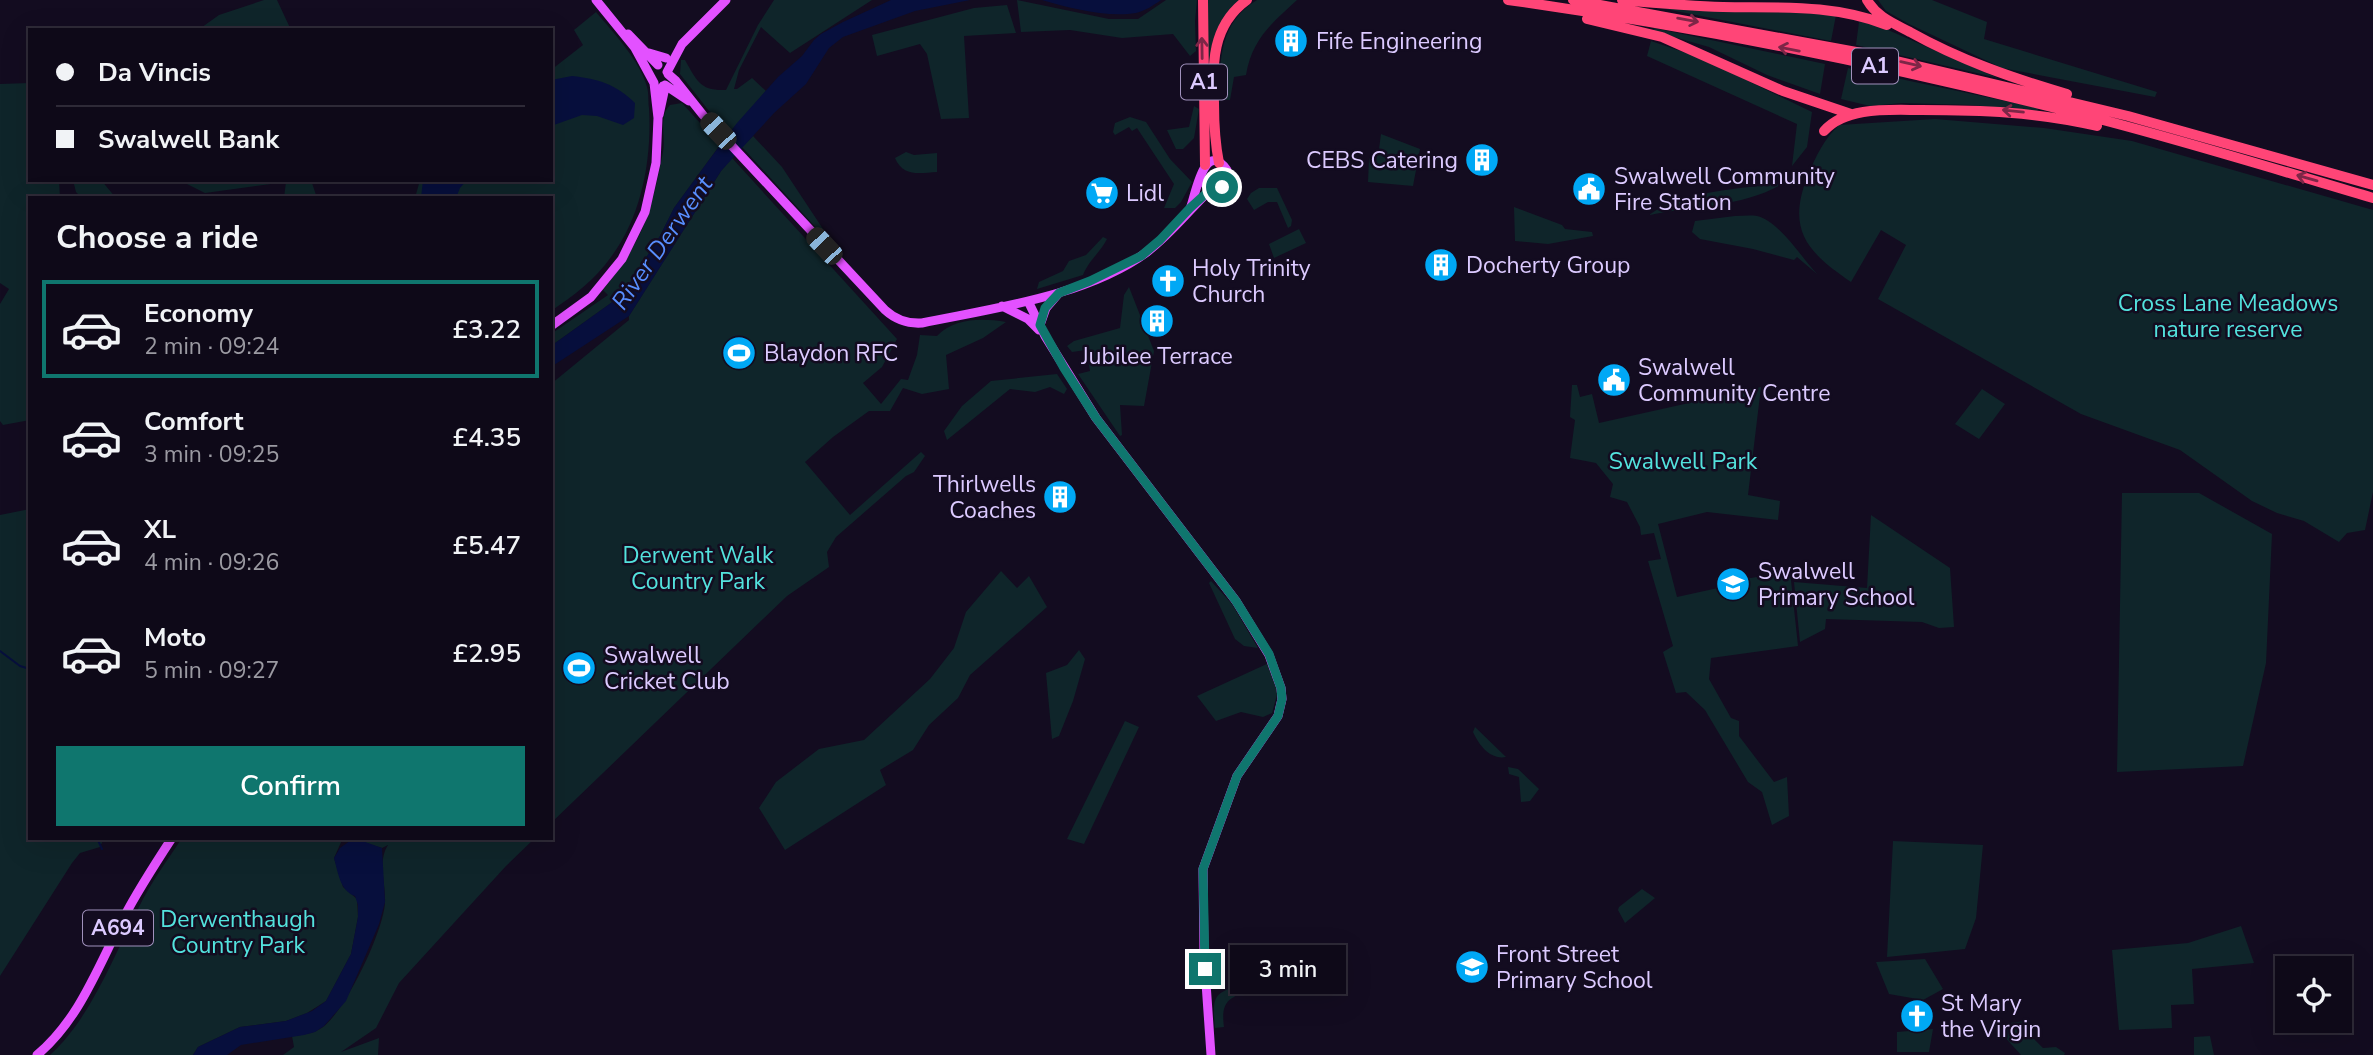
<!DOCTYPE html>
<html lang="en">
<head>
<meta charset="utf-8">
<style>
  :root { --surface:#0e0918; --page:#1c1725; --text:#f1f3f6; --muted:#9b9aa2; --line:#2e2a37; --accent:#0f766e }
  body { margin:0; font-family:"Nunito Sans",sans-serif; background:var(--page); color:var(--text); height:100vh; display:flex; flex-direction:column; font-size:26px; white-space:nowrap }
  * { box-sizing:border-box; margin:0 }
  p { font-size:23px; color:var(--muted) }
  .icon { flex:none; width:38px; height:38px; fill:none; stroke:currentColor; stroke-width:2; stroke-linecap:round; stroke-linejoin:round }
  .map { position:relative; flex:1; overflow:hidden }
  .details { position:absolute; left:28px; top:196px; width:525px; height:644px; display:flex; flex-direction:column; background:var(--surface); border-radius:0px; box-shadow:0 7px 28px #0002,0 0 0 2px var(--line) }
  .details>* { flex:none }
  .guide { position:absolute; left:28px; top:28px; width:525px; height:154px; border-radius:0px; box-shadow:0 7px 28px #0002,0 0 0 2px var(--line); display:grid; align-content:center; height:154px; padding:0 28px; background:var(--surface) }
  .tools { position:absolute; left:2275px; top:956px; display:grid; gap:14px }
  .tools a { display:grid; place-items:center; width:77px; height:77px; border-radius:0px; background:var(--surface); box-shadow:0 7px 28px #0002,0 0 0 2px var(--line); font-size:35px }
  .end { position:absolute; width:32px; height:32px; margin:-16px; border:9px solid #0f766e; background:#fff; box-shadow:0 0 0 4px #fff }
  .from { border-radius:50% }
  .bubble { position:absolute; height:49px; border-radius:0px; background:var(--surface); box-shadow:0 7px 28px #0002,0 0 0 2px var(--line); font-size:23px; font-weight:600; line-height:49px; text-align:center }
  .car { position:absolute; width:21px; height:42px; margin:-21px -10px; border-radius:9px; box-shadow:0 0 5px 2px #0007; background:linear-gradient(#222 24%,#8ab4d8 0 40%,#222 0 76%,#8ab4d8 0 86%,#222 0) }
  .guide b { display:flex; align-items:center; gap:24px; height:66px; font-size:26px }
  .guide b+b { border-top:2px solid var(--line) }
  .guide i { width:18px; height:18px; background:var(--text) }
  ul { padding:0; list-style:none }
  li { display:flex; align-items:center; gap:21px; height:98px; margin:0 14px 10px; padding:0 14px; border:4px solid transparent; border-radius:0px }
  li div { flex:1 }
  li b { display:block; font-size:26px }
  li em { font-style:normal; font-weight:600 }
  li.selected { border-color:var(--accent) }
  li>.icon { width:63px; height:63px; stroke-width:1.5 }
  h2 { padding:0 28px; font-size:32px; line-height:84px }
  .button { display:flex; gap:14px; margin-top:auto; padding:14px 28px }
  .button a { flex:1; height:80px; border-radius:0px; background:var(--accent); color:#fff; font-size:28px; font-weight:600; line-height:80px; text-align:center }
  .map>svg:first-child { display:block }
  .green { fill:#0f252a }
  .water { fill:#070f3d }
  .lines { fill:none; stroke-linecap:round; stroke-linejoin:round }
  .stream { stroke:#070f3d; stroke-width:2 }
  .major { stroke:#e351ff; stroke-width:9 }
  .highway { stroke:#ff4577; stroke-width:10 }
  .oneway { stroke:#7d2647 }
  .route { stroke:#0f766e; stroke-width:9 }
  .labels { text-anchor:middle; stroke-width:5; stroke-linejoin:round; paint-order:stroke }
  .shield { fill:#130c20; stroke:#a091bc; stroke-width:2 }
  .shield-label { font-size:21px; font-weight:bold; fill:#dccaff }
  .poi-label { font-size:23px; fill:#dccaff; stroke:#130c20; text-anchor:start }
  .park-label { font-size:23px; fill:#53e2dd; stroke:#130c20 }
  .water-label { font-size:24px; font-style:italic; fill:#588eff; stroke:#130c20 }
</style>
</head>
<body>
<div class="map">
<svg width="2373" height="1055" viewBox="0 0 2373 1055">
  <rect width="100%" height="100%" fill="#130c20"/>
  <!-- green -->
  <path class="green" d="M 264,0 L 277,0 L 291,30 L 198,30 L 219,15 Z
    M 774,0 L 872,0 L 790,53 L 761,27 L 739,70 L 734,89 L 737,89 L 752,78 L 766,91 L 731,131 L 709,111 L 680,74 L 681,60 L 685,60 C 697,81 700,91 726,90 L 758,25 Z
    M 1017,0 L 1109,19 L 1138,19 L 1166,0 L 1197,0 L 1195,21 L 1196,51 L 1190,56 L 1173,34 L 1122,38 L 1070,30 L 1021,32 Z
    M 1207,0 L 1240,0 L 1210,68 L 1207,83 Z
    M 1257,0 L 1297,0 C 1272,23 1252,39 1246,75 L 1234,77 L 1230,100 L 1219,99 C 1220,59 1219,23 1257,0 Z
    M 1878,0 L 1932,0 L 1987,22 L 1984,39 L 2157,92 L 2155,97 L 2002,68 L 1909,24 L 1886,11 Z
    M 1007,5 L 1016,33 L 964,36 L 969,118 L 941,119 L 927,54 L 920,44 L 877,56 L 872,35 L 974,8 Z
    M 1660,8 L 1814,12 L 1836,15 L 1831,41 Z
    M 596,12 C 612,31 641,62 647,87 C 649,93 648,102 649,108 C 652,158 642,216 611,257 C 595,280 573,296 551,311 L 551,198 L 415,198 L 420,180 L 551,180 L 551,70 L 583,45 L 574,30 Z
    M 1859,22 L 1872,23 L 1998,78 L 1856,45 Z
    M 1654,28 L 1825,64 L 1820,94 L 1767,75 L 1709,47 L 1653,31 Z
    M 1651,41 L 1701,58 L 1812,112 L 1807,147 L 1792,166 L 1797,124 L 1647,56 Z
    M 1848,68 L 2039,108 L 2037,111 L 1971,105 L 1902,103 L 1870,106 L 1841,99 Z
    M 30,83 L 30,180 L 59,180 L 60,198 L 30,198 L 30,420 L 3,425 L 0,421 L 0,304 L 9,289 L 0,283 L 0,84 Z
    M 682,103 L 720,145 L 674,208 L 660,236 L 628,286 L 611,303 L 551,346 L 551,334 L 608,295 L 603,290 C 643,240 651,215 663,152 C 666,136 658,117 670,105 Z
    M 1194,106 L 1199,109 L 1194,138 L 1183,149 L 1176,149 L 1167,130 L 1189,127 Z
    M 1130,117 L 1146,122 L 1170,159 L 1192,182 L 1181,202 L 1175,208 L 1164,208 L 1174,184 L 1137,128 L 1132,131 L 1129,127 L 1115,135 L 1113,132 L 1115,123 Z
    M 1935,119 L 2044,128 L 2132,141 L 2373,210 L 2373,492 L 2365,530 L 2347,533 L 2339,542 L 2304,521 L 2277,513 L 2252,501 L 2180,450 L 2081,414 L 1878,299 L 1906,245 L 1881,230 L 1851,282 C 1807,252 1786,230 1808,175 C 1816,156 1824,139 1839,125 Z
    M 1381,134 L 1420,149 L 1413,186 L 1368,182 L 1369,159 L 1379,149 Z
    M 753,136 L 782,167 L 823,229 L 820,232 L 742,147 Z
    M 906,152 L 914,155 L 937,153 L 937,172 C 919,173 903,177 895,158 Z
    M 732,158 L 897,339 L 882,367 L 863,383 L 881,404 L 901,379 L 908,380 L 917,355 L 920,335 L 937,336 C 954,318 982,318 1006,322 L 983,338 L 946,355 L 949,389 L 922,394 L 903,388 L 890,411 L 869,411 L 833,437 L 805,462 L 850,515 L 921,452 L 925,456 L 914,472 L 906,476 L 836,537 L 827,552 L 829,567 L 787,596 L 551,823 L 551,384 L 629,320 L 629,316 L 721,171 Z
    M 73,180 L 101,180 L 116,198 L 82,198 L 76,192 Z
    M 186,180 L 311,180 L 317,198 L 284,198 L 286,182 L 205,193 L 185,183 Z
    M 1784,183 C 1744,207 1695,206 1649,215 C 1683,190 1743,189 1784,183 Z
    M 1259,188 L 1277,188 L 1292,220 L 1291,226 L 1288,228 L 1277,202 L 1268,202 L 1254,210 L 1247,199 L 1251,193 Z
    M 1514,207 L 1562,225 L 1565,229 L 1592,232 L 1593,236 L 1548,244 L 1515,241 Z
    M 1735,216 C 1742,216 1750,215 1757,216 C 1779,221 1802,258 1817,274 L 1797,257 L 1794,260 L 1753,249 L 1700,239 L 1692,232 L 1695,221 Z
    M 1299,229 L 1306,243 L 1274,258 L 1269,244 Z
    M 1103,237 L 1107,239 C 1100,253 1089,260 1083,275 L 1037,289 L 1039,282 L 1063,271 L 1069,261 L 1086,255 Z
    M 1129,287 L 1154,351 L 1144,406 L 1120,405 L 1122,435 L 1120,436 L 1078,374 L 1090,371 L 1086,350 L 1072,352 L 1067,346 L 1074,341 L 1120,328 L 1124,295 Z
    M 1057,374 L 1067,389 L 1064,394 L 1050,387 L 1035,392 L 1010,389 L 947,440 L 944,431 L 962,406 L 991,381 Z
    M 1572,385 L 1577,385 L 1580,397 L 1592,394 L 1599,423 L 1761,387 L 1748,495 L 1780,501 L 1778,520 L 1707,512 L 1658,524 L 1677,597 L 1718,588 L 1716,578 L 1751,578 L 1790,571 L 1798,646 L 1711,658 L 1709,679 L 1731,718 L 1739,721 L 1739,736 L 1774,782 L 1787,777 L 1789,816 L 1772,825 L 1762,792 L 1748,782 L 1705,710 L 1686,692 L 1676,693 L 1663,652 L 1673,646 L 1648,561 L 1661,559 L 1654,533 L 1641,535 L 1640,527 L 1627,502 L 1610,497 L 1613,484 L 1596,463 L 1570,458 L 1575,420 L 1570,417 Z
    M 1982,389 L 2005,404 L 1979,439 L 1955,424 Z
    M 2122,493 L 2199,493 L 2272,534 L 2266,663 L 2243,766 L 2117,772 Z
    M 30,509 L 30,838 L 104,838 L 100,847 L 80,853 L 72,863 L 0,976 L 0,515 Z
    M 1871,515 L 1950,568 L 1954,627 L 1939,628 L 1922,622 L 1826,619 L 1825,629 L 1800,642 L 1794,582 L 1867,588 Z
    M 1001,571 L 1017,588 L 1029,576 L 1047,607 L 970,675 L 958,698 L 929,725 L 913,750 L 880,770 L 886,785 L 785,850 L 759,808 L 776,782 L 819,749 L 864,740 L 930,679 L 954,648 L 966,612 Z
    M 1211,581 L 1232,604 L 1258,648 L 1244,646 L 1235,639 L 1209,583 Z
    M 1079,650 L 1085,659 L 1073,701 L 1059,736 L 1052,739 L 1046,673 L 1067,665 Z
    M 1269,663 L 1278,691 L 1272,713 L 1263,717 L 1241,712 L 1216,721 L 1197,696 Z
    M 1125,721 L 1139,727 L 1084,844 L 1067,839 Z
    M 1475,727 L 1506,757 C 1490,760 1479,745 1473,732 Z
    M 1508,767 L 1518,769 L 1539,789 L 1530,801 L 1521,802 L 1519,777 L 1509,774 Z
    M 182,838 L 346,838 L 342,840 L 334,858 L 343,887 L 357,899 L 358,917 L 351,954 L 326,1001 L 307,1013 L 286,1021 L 240,1027 L 198,1047 L 193,1055 L 50,1055 C 91,1018 114,955 139,907 C 151,882 167,861 182,838 Z
    M 363,838 L 535,838 L 506,866 L 399,983 L 376,1028 L 341,1052 L 379,1038 L 378,1055 L 283,1055 L 294,1047 L 292,1036 C 302,1035 314,1034 323,1027 C 346,1010 383,932 385,903 C 386,884 377,862 388,845 L 382,848 L 363,842 Z
    M 1893,841 L 1983,845 L 1976,918 L 1965,949 L 1887,957 Z
    M 1642,889 L 1655,898 L 1625,923 L 1618,910 L 1619,907 Z
    M 2241,926 L 2254,963 L 2192,969 L 2194,1004 L 2171,1005 L 2172,1028 L 2119,1030 L 2112,950 L 2188,943 Z
    M 1925,959 L 1943,989 L 1923,1000 L 1889,994 L 1876,962 Z
    M 1247,984 L 1249,991 C 1227,998 1221,1003 1224,1027 L 1215,1028 C 1212,995 1213,992 1247,984 Z
    M 2025,1021 L 2033,1038 L 2043,1048 L 2056,1047 L 2065,1053 L 2064,1055 L 2021,1055 L 2002,1034 L 2010,1023 Z
    M 1933,1029 L 1929,1052 L 1897,1052 L 1897,1032 Z
    M 2210,1036 L 2214,1055 L 2194,1055 L 2194,1037 Z"/>
  <!-- water -->
  <path class="water" d="M 891,0 L 970,0 L 915,11 L 843,37 L 829,48 L 806,84 L 774,113 L 721,171 L 629,316 L 551,367 L 551,346 L 611,303 L 628,286 L 660,236 L 674,208 L 709,160 L 737,123 L 778,77 L 802,56 L 814,40 L 821,34 L 843,22 Z
    M 1042,0 L 1161,0 C 1154,5 1145,11 1136,13 C 1108,18 1069,8 1042,0 Z
    M 572,76 C 598,79 616,84 635,103 L 634,118 L 623,125 L 597,116 L 582,115 L 551,126 L 551,80 Z
    M 423,180 L 467,180 L 460,188 L 456,198 L 421,198 Z
    M 354,838 L 382,848 L 385,902 L 379,924 L 346,1001 L 324,1026 L 315,1032 L 304,1035 L 241,1045 L 227,1055 L 193,1055 L 198,1047 L 240,1027 L 286,1021 L 312,1011 L 326,1001 L 351,954 L 358,917 L 358,905 L 355,896 C 340,891 338,872 334,858 L 340,848 Z"/>
  <g class="lines">
    <!-- stream -->
    <path class="stream" d="M 0,651 L 20,666 L 30,669
      M 97,838 L 102,849"/>
    <!-- major -->
    <path class="major" d="M 628,34 L 658,65
      M 649,53 L 666,58
      M 667,72 L 682,44 L 726,0
      M 668,74 L 676,81 L 703,115 L 885,310 C 896,320 907,324 922,323 C 994,308 1087,296 1147,252 C 1171,234 1190,209 1212,188
      M 665,85 L 689,101
      M 659,115 L 664,92 L 663,86
      M 1191,206 C 1196,192 1205,139 1227,170 L 1227,181 L 1218,188 L 1208,187 L 1201,179
      M 1028,301 L 1045,336 L 1096,418 L 1236,601 L 1269,655 L 1281,688 L 1282,699 L 1278,716 L 1237,776 L 1203,869 L 1204,954 L 1211,1055
      M 1002,306 L 1028,319 L 1039,330
      M 1040,325 L 1046,308 L 1058,294
      M 551,326 L 591,297 L 622,259 L 645,212 L 656,163 L 658,118 L 654,83 L 635,48 L 596,0
      M 37,1055 C 80,1019 98,966 124,917 C 138,890 155,864 172,838"/>
    <!-- highway -->
    <path class="highway" d="M 1203,0 L 1205,165
      M 1508,0 C 1707,28 1905,69 2099,119 C 2191,143 2282,171 2373,198
      M 1573,0 L 1867,54 L 2128,116 L 2373,185
      M 1622,0 C 1655,3 1689,6 1723,7 C 1780,8 1833,4 1887,25
      M 1867,0 C 1877,17 1893,23 1910,32 C 1960,60 2012,78 2067,94
      M 1587,19 L 1662,37 L 1783,91 L 1851,114
      M 1824,131 C 1846,106 1891,110 1921,110 C 1982,110 2036,112 2097,126
      M 1219,163 C 1215,143 1214,123 1214,103 C 1212,64 1212,25 1247,0"/>
  </g>
  <!-- one-way arrows -->
  <defs><path id="oneway-shaft" d="M-6 0H5M1.5-3L5.5 0L1.5 3" fill="none" stroke-width="1.6" stroke-linecap="round" stroke-linejoin="round" transform="scale(1.75)"/></defs>
  <g class="oneway">
    <use href="#oneway-shaft" transform="translate(1688 20) rotate(10)"/>
    <use href="#oneway-shaft" transform="translate(1202 48) rotate(-91)"/>
    <use href="#oneway-shaft" transform="translate(1789 49) rotate(-169)"/>
    <use href="#oneway-shaft" transform="translate(1911 64) rotate(13)"/>
    <use href="#oneway-shaft" transform="translate(2013 111) rotate(-174)"/>
    <use href="#oneway-shaft" transform="translate(2307 178) rotate(-164)"/>
  </g>
  <g class="lines">
    <!-- route -->
    <path class="route" d="M 1205,969 L 1203,869 L 1237,776 L 1278,716 L 1282,699 L 1281,688 L 1269,654 L 1236,601 L 1096,418 L 1064,368 L 1040,325 L 1045,308 L 1059,293 L 1090,281 L 1141,256 L 1160,240 L 1190,208 L 1212,188 L 1222,187"/>
  </g>
  <!-- icons -->
  <defs>
    <g id="building-disc" transform="scale(1.75)"><circle r="9.5" fill="#00a8f5" stroke="#130c20"/><path d="M-4-6H4V6H1V3H-1V6H-4ZM-2.5-4.3h1.7v1.8h-1.7ZM.8-4.3h1.7v1.8H.8ZM-2.5-1h1.7V.8h-1.7ZM.8-1h1.7V.8H.8Z" fill="#fff"/></g>
    <g id="civic-disc" transform="scale(1.75)"><circle r="9.5" fill="#00a8f5" stroke="#130c20"/><path d="M-.6-6.5H3V-4.5H.6V-3L4-1V1h2V6H-6V1h2V-1L-.6-3ZM-1.2 2.5V6h2.4V2.5Z" fill="#fff"/></g>
    <g id="supermarket-disc" transform="scale(1.75)"><circle r="9.5" fill="#00a8f5" stroke="#130c20"/><path d="M-6-5.5h2.5l.6 2H6L4.5 2H-2.5L-4.4-4H-6ZM-1.5 3.2a1.3 1.3 0 1 0 .1 0ZM3 3.2a1.3 1.3 0 1 0 .1 0Z" fill="#fff"/></g>
    <g id="church-disc" transform="scale(1.75)"><circle r="9.5" fill="#00a8f5" stroke="#130c20"/><path d="M-1.2-6h2.4v3.5h3.3v2.4h-3.3V6h-2.4V-.1h-3.3v-2.4h3.3Z" fill="#fff"/></g>
    <g id="stadium-disc" transform="scale(1.75)"><circle r="9.5" fill="#00a8f5" stroke="#130c20"/><path d="M0-5a6.5 5 0 1 0 0 10a6.5 5 0 1 0 0-10ZM-3.5-1.8h7v3.6h-7Z" fill="#fff"/></g>
    <g id="school-disc" transform="scale(1.75)"><circle r="9.5" fill="#00a8f5" stroke="#130c20"/><path d="M0-5L7-2L0 1L-7-2ZM-4 1L0 2.5L4 1V4Q0 6-4 4Z" fill="#fff"/></g>
  </defs>
  <g fill-rule="evenodd">
    <use href="#building-disc" x="1291" y="41"/>
    <use href="#building-disc" x="1482" y="160"/>
    <use href="#civic-disc" x="1589" y="189"/>
    <use href="#supermarket-disc" x="1102" y="193"/>
    <use href="#building-disc" x="1441" y="265"/>
    <use href="#church-disc" x="1168" y="281"/>
    <use href="#building-disc" x="1157" y="321"/>
    <use href="#stadium-disc" x="739" y="353"/>
    <use href="#civic-disc" x="1614" y="380"/>
    <use href="#building-disc" x="1060" y="497"/>
    <use href="#school-disc" x="1733" y="584"/>
    <use href="#stadium-disc" x="579" y="668"/>
    <use href="#school-disc" x="1472" y="967"/>
    <use href="#church-disc" x="1917" y="1016"/>
  </g>
  <g class="labels">
    <!-- shield labels -->
    <g class="shield">
      <rect x="1852" y="48.5" width="46" height="35" rx="5"/>
      <rect x="1181" y="64.5" width="46" height="35" rx="5"/>
      <rect x="83" y="910.5" width="70" height="35" rx="5"/>
    </g>
    <g class="shield-label">
      <text x="1875" y="73">A1</text>
      <text x="1204" y="89">A1</text>
      <text x="118" y="935">A694</text>
    </g>
    <!-- poi labels -->
    <g class="poi-label">
      <text x="1316" y="49">Fife Engineering</text>
      <text x="1458" y="168" text-anchor="end">CEBS Catering</text>
      <text x="1614" y="184">Swalwell Community<tspan x="1614" dy="26">Fire Station</tspan></text>
      <text x="1126" y="201">Lidl</text>
      <text x="1466" y="273">Docherty Group</text>
      <text x="1192" y="276">Holy Trinity<tspan x="1192" dy="26">Church</tspan></text>
      <text x="764" y="361">Blaydon RFC</text>
      <text x="1157" y="364" text-anchor="middle">Jubilee Terrace</text>
      <text x="1638" y="375">Swalwell<tspan x="1638" dy="26">Community Centre</tspan></text>
      <text x="1036" y="492" text-anchor="end">Thirlwells<tspan x="1036" dy="26">Coaches</tspan></text>
      <text x="1758" y="579">Swalwell<tspan x="1758" dy="26">Primary School</tspan></text>
      <text x="604" y="663">Swalwell<tspan x="604" dy="26">Cricket Club</tspan></text>
      <text x="1496" y="962">Front Street<tspan x="1496" dy="26">Primary School</tspan></text>
      <text x="1941" y="1011">St Mary<tspan x="1941" dy="26">the Virgin</tspan></text>
    </g>
    <!-- park labels -->
    <g class="park-label">
      <text x="2228" y="311">Cross Lane Meadows<tspan x="2228" dy="26">nature reserve</tspan></text>
      <text x="1683" y="469">Swalwell Park</text>
      <text x="698" y="563">Derwent Walk<tspan x="698" dy="26">Country Park</tspan></text>
      <text x="238" y="927">Derwenthaugh<tspan x="238" dy="26">Country Park</tspan></text>
    </g>
    <!-- water labels -->
    <g class="water-label">
      <text transform="translate(662 243) rotate(-55)" y="8">River Derwent</text>
    </g>
  </g>
</svg>
<div class="tools">
<a><svg class="icon" aria-label="locate" viewBox="0 0 24 24"><circle cx="12" cy="12" r="6"/><path d="M12 2v4M12 18v4M2 12h4M18 12h4"/></svg></a>
</div>
<i class="end from" style="left:1222px;top:187px"></i>
<i class="end" style="left:1205px;top:969px"></i>
<div class="bubble" style="left:1230px;top:945px;width:116px">3 min</div>
<i class="car" style="left:718px;top:131px;rotate:317deg"></i>
<i class="car" style="left:824px;top:246px;rotate:317deg"></i>
<div class="guide">
<b><i class="from"></i>Da Vincis</b>
<b><i></i>Swalwell Bank</b>
</div>
<section class="details">
<h2>Choose a ride</h2>
<ul>
<li class="selected"><svg class="icon" aria-label="car" viewBox="0 0 24 24"><path d="M5 17H2v-5l4-1 3-4h7l3 4 3 1v5h-3M9 17h6M6 11h13"/><circle cx="7" cy="17" r="2"/><circle cx="17" cy="17" r="2"/></svg><div><b>Economy</b><p>2 min · 09:24</p></div><em>£3.22</em></li>
<li><svg class="icon" aria-label="car" viewBox="0 0 24 24"><path d="M5 17H2v-5l4-1 3-4h7l3 4 3 1v5h-3M9 17h6M6 11h13"/><circle cx="7" cy="17" r="2"/><circle cx="17" cy="17" r="2"/></svg><div><b>Comfort</b><p>3 min · 09:25</p></div><em>£4.35</em></li>
<li><svg class="icon" aria-label="car" viewBox="0 0 24 24"><path d="M5 17H2v-5l4-1 3-4h7l3 4 3 1v5h-3M9 17h6M6 11h13"/><circle cx="7" cy="17" r="2"/><circle cx="17" cy="17" r="2"/></svg><div><b>XL</b><p>4 min · 09:26</p></div><em>£5.47</em></li>
<li><svg class="icon" aria-label="car" viewBox="0 0 24 24"><path d="M5 17H2v-5l4-1 3-4h7l3 4 3 1v5h-3M9 17h6M6 11h13"/><circle cx="7" cy="17" r="2"/><circle cx="17" cy="17" r="2"/></svg><div><b>Moto</b><p>5 min · 09:27</p></div><em>£2.95</em></li>
</ul>
<div class="button"><a>Confirm</a></div>
</section>
</div>
</body>
</html>
